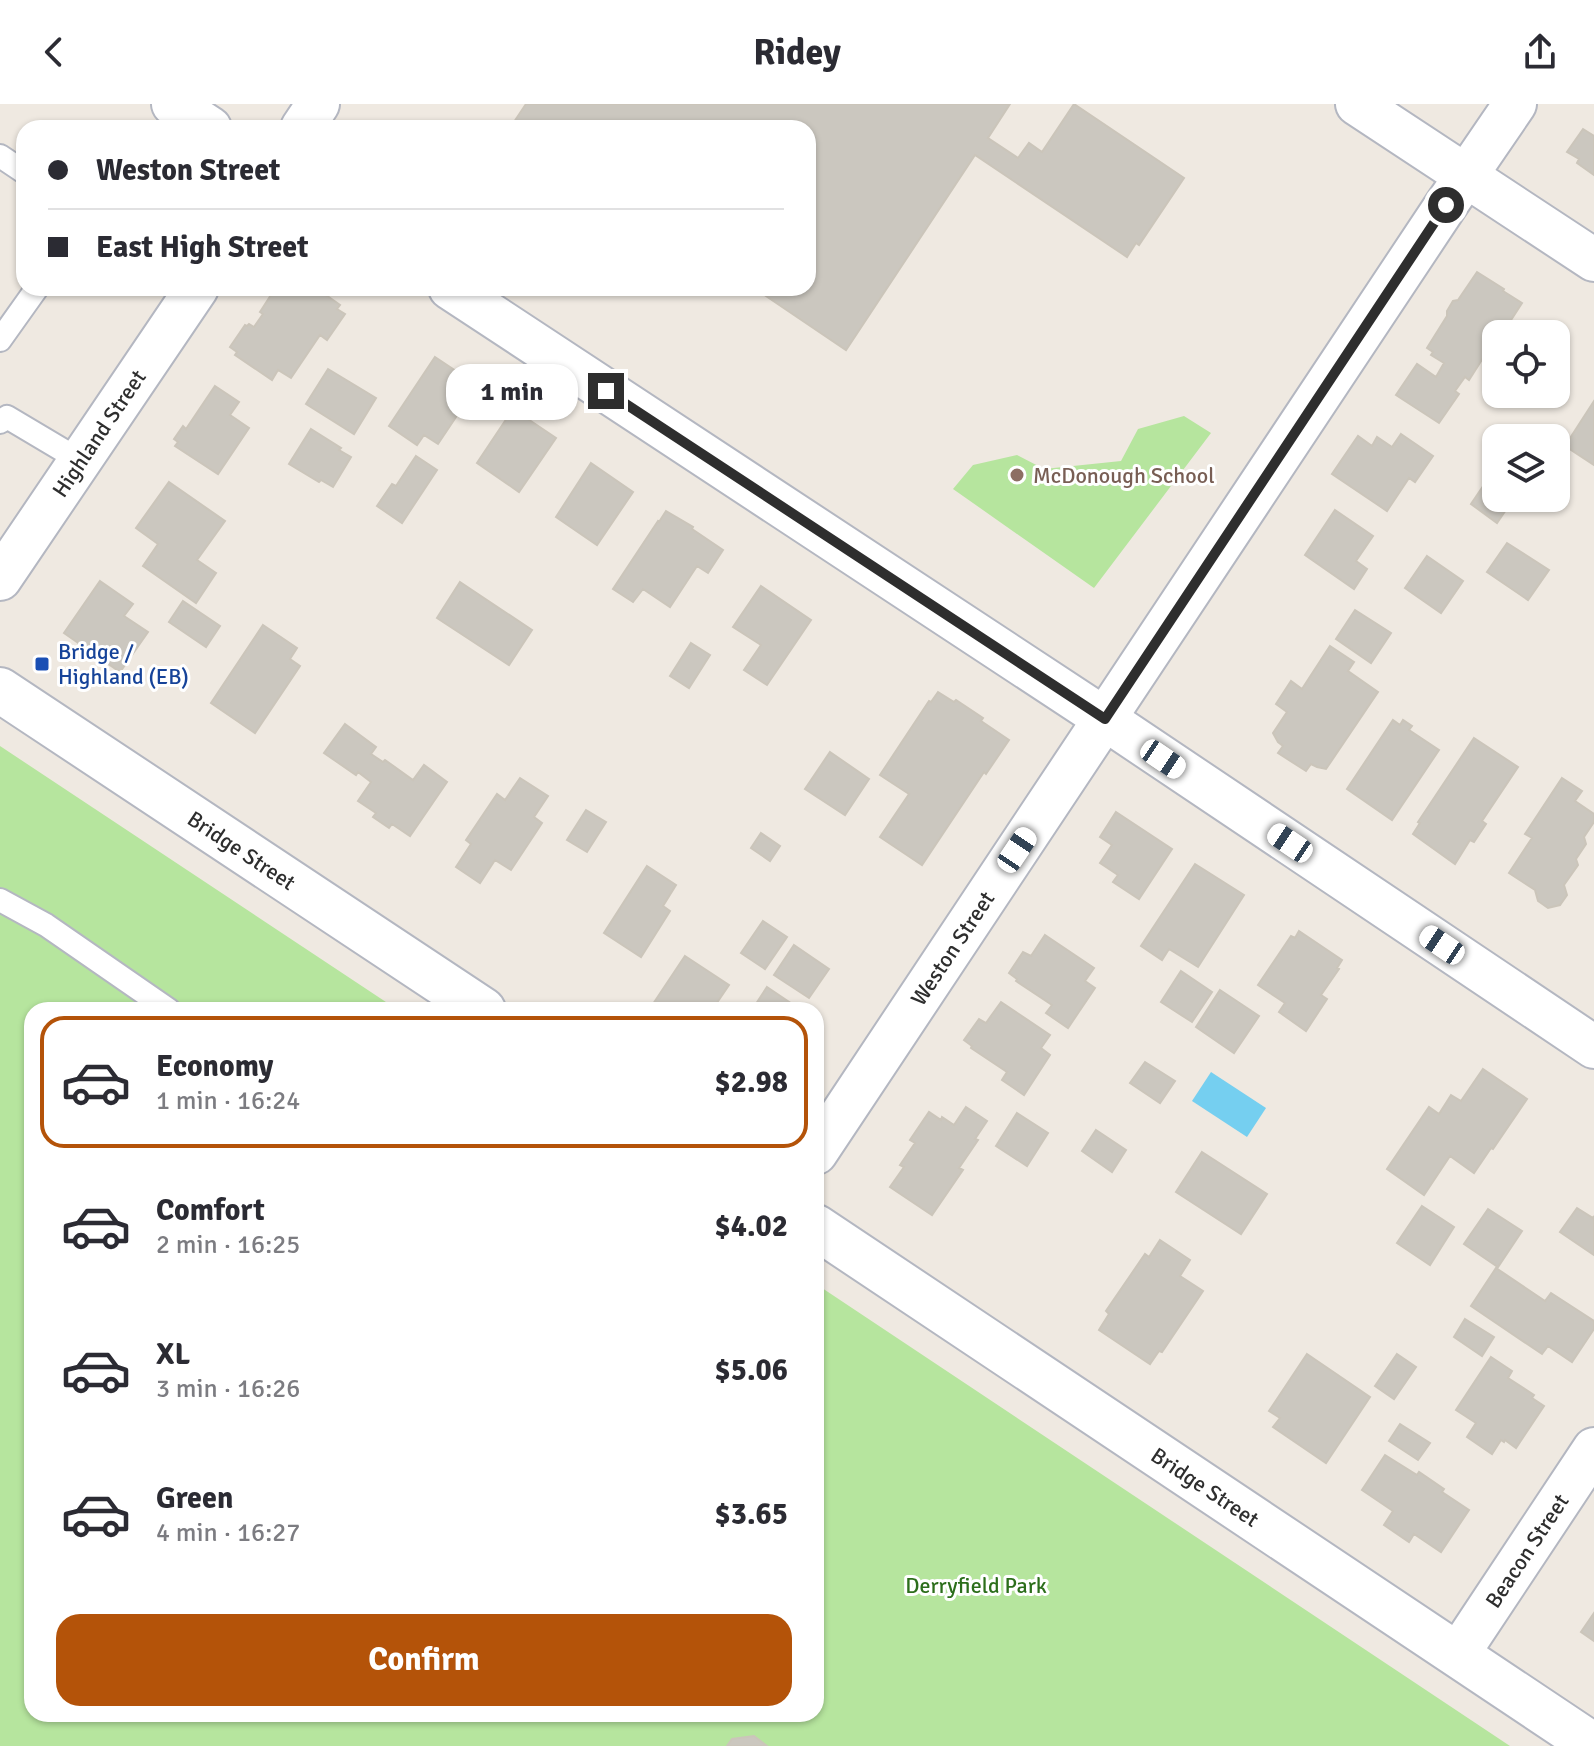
<!DOCTYPE html>
<html lang="en">
<head>
<meta charset="utf-8">
<style>
  :root { --surface:#fff; --page:#f7f7f7; --text:#2b2b33; --muted:#7c7c81; --line:#e1e1e2; --accent:#b45309 }
  body { margin:0; font-family:Signika,sans-serif; background:var(--page); color:var(--text); height:100vh; display:flex; flex-direction:column; font-size:30px; white-space:nowrap }
  * { box-sizing:border-box; margin:0 }
  p { font-size:26px; color:var(--muted) }
  .icon { flex:none; width:44px; height:44px; fill:none; stroke:currentColor; stroke-width:2; stroke-linecap:round; stroke-linejoin:round }
  .map { position:relative; flex:1; overflow:hidden }
  .drawer { position:absolute; left:24px; top:898px; width:800px; height:720px; display:flex; flex-direction:column; background:var(--surface); border-radius:24px; box-shadow:0 2px 6px #0004 }
  .drawer>* { flex:none }
  .banner { position:absolute; left:16px; top:16px; width:800px; height:176px; border-radius:24px; box-shadow:0 2px 6px #0004; display:grid; align-content:center; height:176px; padding:0 32px; background:var(--surface) }
  .fabs { position:absolute; left:1482px; top:216px; display:grid; gap:16px }
  .fabs a { display:grid; place-items:center; width:88px; height:88px; border-radius:16px; background:var(--surface); box-shadow:0 2px 6px #0004; font-size:40px }
  .end { position:absolute; width:36px; height:36px; margin:-18px; border:10px solid #2e2e2e; background:#fff; box-shadow:0 0 0 4px #fff }
  .from { border-radius:50% }
  .bubble { position:absolute; height:56px; border-radius:24px; background:var(--surface); box-shadow:0 2px 6px #0004; font-size:26px; font-weight:700; line-height:56px; text-align:center }
  .car { position:absolute; width:24px; height:48px; margin:-24px -12px; border-radius:10px; box-shadow:0 0 6px 2px #0007; background:linear-gradient(#fff 24%,#345 0 40%,#fff 0 76%,#345 0 86%,#fff 0) }
  .banner b { display:flex; align-items:center; gap:28px; height:76px; font-size:30px }
  .banner b+b { border-top:2px solid var(--line) }
  .banner i { width:20px; height:20px; background:var(--text) }
  ul { padding:14px 0 0; list-style:none }
  li { display:flex; align-items:center; gap:24px; height:132px; margin:0 16px 12px; padding:0 16px; border:4px solid transparent; border-radius:24px }
  li div { flex:1 }
  li b { display:block; font-size:30px }
  li em { font-style:normal; font-weight:700 }
  li.selected { border-color:var(--accent) }
  li>.icon { width:72px; height:72px; stroke-width:1.5 }
  .action { display:flex; gap:16px; margin-top:auto; padding:16px 32px }
  .action a { flex:1; height:92px; border-radius:24px; background:var(--accent); color:#fff; font-size:32px; font-weight:700; line-height:92px; text-align:center }
  header { display:flex; justify-content:space-between; align-items:center; height:104px; padding:0 32px; background:var(--surface); font-size:36px; font-weight:700 }
  .map>svg:first-child { display:block }
  .green { fill:#b6e59e }
  .water { fill:#75cff0 }
  .building { fill:#cbc7bf; stroke:#cbc5ba; stroke-width:2 }
  .lines { fill:none; stroke-linecap:round; stroke-linejoin:round }
  .service-casing { stroke:#b4b7c1; stroke-width:26 }
  .minor-casing { stroke:#b4b7c1; stroke-width:46 }
  .secondary-casing { stroke:#b4b7c1; stroke-width:48 }
  .service { stroke:#fff; stroke-width:22 }
  .minor { stroke:#fff; stroke-width:42 }
  .secondary { stroke:#fff; stroke-width:44 }
  .route { stroke:#2e2e2e; stroke-width:10 }
  .education-dot { fill:#8d6e63; stroke:#fff; stroke-width:3 }
  .transit-dot { fill:#1a4fb4; stroke:#fff; stroke-width:3 }
  .labels { text-anchor:middle; stroke-width:6; stroke-linejoin:round; paint-order:stroke }
  .street-label { font-size:22px; fill:#2e2e2e; stroke:#fff }
  .education-label { font-size:22px; fill:#785e54; stroke:#fff; text-anchor:start }
  .transit-label { font-size:22px; fill:#164399; stroke:#fff; text-anchor:start }
  .park-label { font-size:22px; fill:#2c6e1b; stroke:#fff }
</style>
</head>
<body>
<header><svg class="icon" aria-label="back" viewBox="0 0 24 24"><path d="M15 5l-7 7 7 7"/></svg>Ridey<svg class="icon" aria-label="share" viewBox="0 0 24 24"><path d="M12 15V3M7 8l5-5 5 5M5 13v7h14v-7"/></svg></header>
<div class="map">
<svg width="1594" height="1642" viewBox="0 0 1594 1642">
  <rect width="100%" height="100%" fill="#efe9e1"/>
  <!-- green -->
  <path class="green" d="M 1184,312 L 1211,329 L 1094,484 L 953,385 L 973,361 L 1017,351 L 1044,365 L 1121,357 L 1138,325 Z
    M 0,642 L 398,906 L 32,906 L 32,1610 L 816,1610 L 816,1180 L 1510,1642 L 0,1642 Z"/>
  <!-- water -->
  <path class="water" d="M 1211,968 L 1266,1004 L 1247,1033 L 1192,997 Z"/>
  <!-- building -->
  <path class="building" d="M 526,0 L 1010,0 L 988,34 L 1018,54 L 1029,39 L 1042,48 L 1074,0 L 1184,74 L 1139,141 L 1136,139 L 1127,153 L 975,51 L 846,246 L 754,184 L 808,184 L 808,24 L 510,24 Z
    M 1583,25 L 1594,32 L 1594,71 L 1577,59 L 1579,55 L 1567,48 Z
    M 1477,168 L 1504,185 L 1503,187 L 1522,199 L 1502,230 L 1496,230 L 1496,239 L 1487,254 L 1483,254 L 1469,276 L 1465,273 L 1455,287 L 1459,290 L 1439,319 L 1396,291 L 1417,260 L 1436,273 L 1444,259 L 1431,251 L 1433,248 L 1427,244 L 1447,212 L 1447,207 L 1453,197 L 1458,196 Z
    M 280,184 L 331,184 L 326,191 L 340,201 L 337,205 L 345,210 L 327,236 L 320,231 L 291,274 L 278,266 L 272,276 L 235,251 L 237,248 L 230,243 L 245,221 L 247,222 L 249,220 L 254,223 L 263,210 L 260,208 L 273,188 L 276,190 Z
    M 435,253 L 456,267 L 451,275 L 472,289 L 438,340 L 424,331 L 417,341 L 389,322 Z
    M 328,265 L 376,294 L 354,330 L 306,300 Z
    M 215,282 L 239,298 L 230,311 L 249,324 L 218,370 L 175,342 L 178,338 L 174,335 L 183,322 L 186,325 Z
    M 1594,297 L 1594,361 L 1565,342 Z
    M 513,305 L 556,334 L 519,388 L 477,359 Z
    M 311,325 L 341,344 L 339,346 L 351,353 L 333,383 L 321,376 L 319,378 L 289,360 Z
    M 1401,330 L 1433,352 L 1415,378 L 1409,374 L 1387,407 L 1332,370 L 1358,332 L 1372,342 L 1377,333 L 1392,343 Z
    M 416,352 L 437,366 L 402,419 L 377,402 L 392,380 L 396,382 Z
    M 591,359 L 633,388 L 597,441 L 556,413 Z
    M 1490,372 L 1496,377 L 1496,394 L 1514,394 L 1497,419 L 1471,400 Z
    M 169,378 L 225,417 L 197,456 L 216,469 L 196,499 L 143,462 L 158,440 L 136,424 Z
    M 1335,406 L 1373,432 L 1356,457 L 1367,465 L 1354,485 L 1305,451 Z
    M 666,407 L 693,423 L 692,425 L 723,446 L 708,469 L 697,462 L 670,503 L 643,485 L 633,498 L 613,485 L 658,417 L 659,418 Z
    M 1507,439 L 1549,466 L 1528,496 L 1487,468 Z
    M 1427,452 L 1463,477 L 1441,509 L 1405,484 Z
    M 100,477 L 133,500 L 124,512 L 148,528 L 120,568 L 64,529 Z
    M 460,478 L 532,526 L 509,561 L 437,514 Z
    M 761,482 L 811,516 L 767,581 L 744,566 L 761,541 L 733,523 Z
    M 183,497 L 220,522 L 206,543 L 169,518 Z
    M 1355,506 L 1391,529 L 1371,559 L 1336,535 Z
    M 263,521 L 297,544 L 290,555 L 300,562 L 255,629 L 211,599 Z
    M 691,539 L 710,551 L 689,584 L 670,572 Z
    M 1330,542 L 1354,558 L 1348,567 L 1378,588 L 1326,665 L 1317,663 L 1311,660 L 1306,667 L 1278,649 L 1283,642 L 1278,638 L 1273,629 L 1287,608 L 1276,600 L 1291,577 L 1302,585 Z
    M 938,588 L 954,598 L 956,596 L 983,614 L 981,617 L 1009,636 L 986,670 L 984,668 L 922,761 L 880,733 L 909,690 L 880,671 L 929,597 L 931,598 Z
    M 1393,616 L 1400,621 L 1403,616 L 1412,622 L 1409,626 L 1439,646 L 1392,716 L 1347,685 Z
    M 345,620 L 376,643 L 371,650 L 383,658 L 385,656 L 413,676 L 424,661 L 447,678 L 410,732 L 392,720 L 389,724 L 373,713 L 376,709 L 358,697 L 371,678 L 358,668 L 356,671 L 324,649 Z
    M 1474,634 L 1518,663 L 1482,717 L 1486,720 L 1474,738 L 1470,736 L 1455,760 L 1413,730 L 1420,719 L 1418,718 Z
    M 830,648 L 869,675 L 845,711 L 805,685 Z
    M 520,674 L 548,692 L 534,713 L 542,719 L 511,766 L 495,756 L 480,779 L 456,763 L 471,740 L 466,736 L 497,690 L 505,696 Z
    M 1562,674 L 1582,687 L 1575,697 L 1594,710 L 1594,718 L 1584,733 L 1586,740 L 1576,755 L 1578,761 L 1564,781 L 1567,791 L 1560,801 L 1548,804 L 1538,797 L 1535,786 L 1509,769 L 1532,734 L 1525,730 Z
    M 586,706 L 606,718 L 587,748 L 567,736 Z
    M 1116,708 L 1172,745 L 1139,795 L 1113,778 L 1118,771 L 1100,759 L 1112,741 L 1100,733 Z
    M 761,729 L 780,742 L 770,757 L 751,744 Z
    M 1195,760 L 1244,791 L 1198,863 L 1169,845 L 1162,856 L 1141,842 Z
    M 647,762 L 676,781 L 663,802 L 670,807 L 641,853 L 604,829 Z
    M 763,817 L 787,833 L 765,865 L 741,849 Z
    M 1299,827 L 1342,856 L 1337,864 L 1339,865 L 1321,891 L 1327,895 L 1306,927 L 1279,908 L 1285,899 L 1258,881 L 1291,832 L 1295,834 Z
    M 1045,831 L 1094,864 L 1085,877 L 1095,884 L 1068,924 L 1046,909 L 1052,901 L 1016,877 L 1017,875 L 1009,869 L 1023,848 L 1031,852 Z
    M 794,841 L 829,865 L 809,894 L 774,871 Z
    M 685,852 L 729,881 L 712,906 L 649,906 Z
    M 1181,867 L 1212,888 L 1192,918 L 1161,898 Z
    M 767,883 L 801,906 L 752,906 Z
    M 1220,886 L 1259,912 L 1234,949 L 1196,923 Z
    M 1001,898 L 1050,931 L 1041,944 L 1050,951 L 1024,991 L 1002,976 L 1007,968 L 971,944 L 972,942 L 964,936 L 979,915 L 986,919 Z
    M 1145,958 L 1175,977 L 1160,999 L 1130,979 Z
    M 1483,965 L 1527,995 L 1493,1045 L 1491,1044 L 1474,1069 L 1450,1052 L 1424,1091 L 1387,1065 L 1429,1003 L 1439,1010 L 1451,991 L 1461,997 Z
    M 966,1003 L 987,1017 L 975,1035 L 978,1036 L 959,1064 L 963,1066 L 932,1111 L 890,1083 L 904,1063 L 900,1061 L 915,1039 L 910,1036 L 929,1008 L 941,1016 L 942,1013 L 954,1021 Z
    M 1017,1009 L 1048,1029 L 1027,1062 L 996,1042 Z
    M 1096,1026 L 1126,1046 L 1112,1068 L 1082,1047 Z
    M 1202,1048 L 1267,1090 L 1241,1130 L 1176,1088 Z
    M 1422,1102 L 1454,1123 L 1430,1161 L 1397,1139 Z
    M 1577,1104 L 1593,1114 L 1594,1112 L 1594,1151 L 1560,1128 Z
    M 1488,1105 L 1522,1127 L 1498,1163 L 1464,1140 Z
    M 1160,1136 L 1190,1156 L 1180,1172 L 1203,1187 L 1162,1248 L 1159,1247 L 1150,1260 L 1099,1226 L 1109,1210 L 1106,1207 L 1145,1150 L 1149,1153 Z
    M 1496,1164 L 1545,1197 L 1551,1189 L 1594,1217 L 1594,1225 L 1572,1258 L 1548,1242 L 1542,1250 L 1471,1202 Z
    M 1465,1215 L 1494,1233 L 1482,1252 L 1454,1233 Z
    M 1307,1250 L 1370,1293 L 1326,1359 L 1273,1323 L 1280,1314 L 1269,1307 Z
    M 1397,1250 L 1416,1263 L 1394,1295 L 1375,1282 Z
    M 1491,1253 L 1512,1267 L 1508,1274 L 1534,1291 L 1532,1294 L 1544,1302 L 1516,1344 L 1505,1336 L 1504,1338 L 1501,1336 L 1492,1350 L 1467,1333 L 1476,1319 L 1456,1306 Z
    M 1400,1320 L 1430,1339 L 1418,1356 L 1389,1337 Z
    M 1385,1351 L 1417,1371 L 1419,1368 L 1444,1385 L 1442,1388 L 1469,1406 L 1441,1448 L 1414,1430 L 1409,1438 L 1384,1421 L 1393,1407 L 1362,1386 Z
    M 1594,1509 L 1594,1537 L 1581,1528 Z
    M 754,1632 L 767,1642 L 727,1642 L 732,1635 Z"/>
  <g class="lines">
    <!-- service casing -->
    <g class="service-casing">
      <path id="service" d="M 0,52 L 24,68
        M 0,236 L 37,184
        M 0,318 L 7,313 L 81,357
        M 0,796 L 46,821 L 169,906"/>
    </g>
    <!-- minor casing -->
    <g class="minor-casing">
      <g id="minor">
        <path d="M 173,0 L 210,24"/>
        <path d="M 1357,0 L 1594,156"/>
        <path d="M 302,24 L 318,0"/>
        <path d="M 450,184 L 1105,615 L 1594,943"/>
        <path id="s1" d="M 0,475 L 197,184"/>
        <path id="s2" d="M 816,1049 L 1446,101 L 1515,0"/>
        <path id="s3" d="M 1458,1550 L 1594,1345"/>
      </g>
    </g>
    <!-- secondary casing -->
    <g class="secondary-casing">
      <g id="secondary">
        <path id="s4" d="M 0,586 L 483,906"/>
        <path id="s5" d="M 816,1123 L 1594,1642"/>
      </g>
    </g>
    <!-- service -->
    <use href="#service" class="service"/>
    <!-- minor -->
    <use href="#minor" class="minor"/>
    <!-- secondary -->
    <use href="#secondary" class="secondary"/>
  </g>
  <g class="lines">
    <!-- route -->
    <path class="route" d="M 606,287 L 1105,615 L 1446,101"/>
  </g>
  <!-- markers -->
  <circle class="education-dot" cx="1017" cy="371" r="8"/>
  <rect class="transit-dot" x="34" y="552" width="16" height="16" rx="4"/>
  <g class="labels">
    <!-- street labels -->
    <g class="street-label">
      <text dy="8" stroke="none"><textPath href="#s1" startOffset="176">Highland Street</textPath></text>
      <text dy="8" stroke="none"><textPath href="#s4" startOffset="290">Bridge Street</textPath></text>
      <text dy="8" stroke="none"><textPath href="#s2" startOffset="246">Weston Street</textPath></text>
      <text dy="8" stroke="none"><textPath href="#s5" startOffset="468">Bridge Street</textPath></text>
      <text dy="8" stroke="none"><textPath href="#s3" startOffset="124">Beacon Street</textPath></text>
    </g>
    <!-- education labels -->
    <g class="education-label">
      <text x="1033" y="379">McDonough School</text>
    </g>
    <!-- transit labels -->
    <g class="transit-label">
      <text x="58" y="555">Bridge /<tspan x="58" dy="25">Highland (EB)</tspan></text>
    </g>
    <!-- park labels -->
    <g class="park-label">
      <text x="976" y="1489">Derryfield Park</text>
    </g>
  </g>
</svg>
<div class="fabs">
<a><svg class="icon" aria-label="locate" viewBox="0 0 24 24"><circle cx="12" cy="12" r="6"/><path d="M12 2v4M12 18v4M2 12h4M18 12h4"/></svg></a>
<a><svg class="icon" aria-label="layers" viewBox="0 0 24 24"><path d="M12 4l9 5-9 5-9-5zM3 14l9 5 9-5"/></svg></a>
</div>
<i class="end from" style="left:1446px;top:101px"></i>
<i class="end" style="left:606px;top:287px"></i>
<div class="bubble" style="left:446px;top:260px;width:132px">1 min</div>
<i class="car" style="left:1163px;top:655px;rotate:124deg"></i>
<i class="car" style="left:1290px;top:739px;rotate:304deg"></i>
<i class="car" style="left:1017px;top:746px;rotate:34deg"></i>
<i class="car" style="left:1442px;top:841px;rotate:304deg"></i>
<div class="banner">
<b><i class="from"></i>Weston Street</b>
<b><i></i>East High Street</b>
</div>
<section class="drawer">
<ul>
<li class="selected"><svg class="icon" aria-label="car" viewBox="0 0 24 24"><path d="M5 17H2v-5l4-1 3-4h7l3 4 3 1v5h-3M9 17h6M6 11h13"/><circle cx="7" cy="17" r="2"/><circle cx="17" cy="17" r="2"/></svg><div><b>Economy</b><p>1 min · 16:24</p></div><em>$2.98</em></li>
<li><svg class="icon" aria-label="car" viewBox="0 0 24 24"><path d="M5 17H2v-5l4-1 3-4h7l3 4 3 1v5h-3M9 17h6M6 11h13"/><circle cx="7" cy="17" r="2"/><circle cx="17" cy="17" r="2"/></svg><div><b>Comfort</b><p>2 min · 16:25</p></div><em>$4.02</em></li>
<li><svg class="icon" aria-label="car" viewBox="0 0 24 24"><path d="M5 17H2v-5l4-1 3-4h7l3 4 3 1v5h-3M9 17h6M6 11h13"/><circle cx="7" cy="17" r="2"/><circle cx="17" cy="17" r="2"/></svg><div><b>XL</b><p>3 min · 16:26</p></div><em>$5.06</em></li>
<li><svg class="icon" aria-label="car" viewBox="0 0 24 24"><path d="M5 17H2v-5l4-1 3-4h7l3 4 3 1v5h-3M9 17h6M6 11h13"/><circle cx="7" cy="17" r="2"/><circle cx="17" cy="17" r="2"/></svg><div><b>Green</b><p>4 min · 16:27</p></div><em>$3.65</em></li>
</ul>
<div class="action"><a>Confirm</a></div>
</section>
</div>
</body>
</html>
